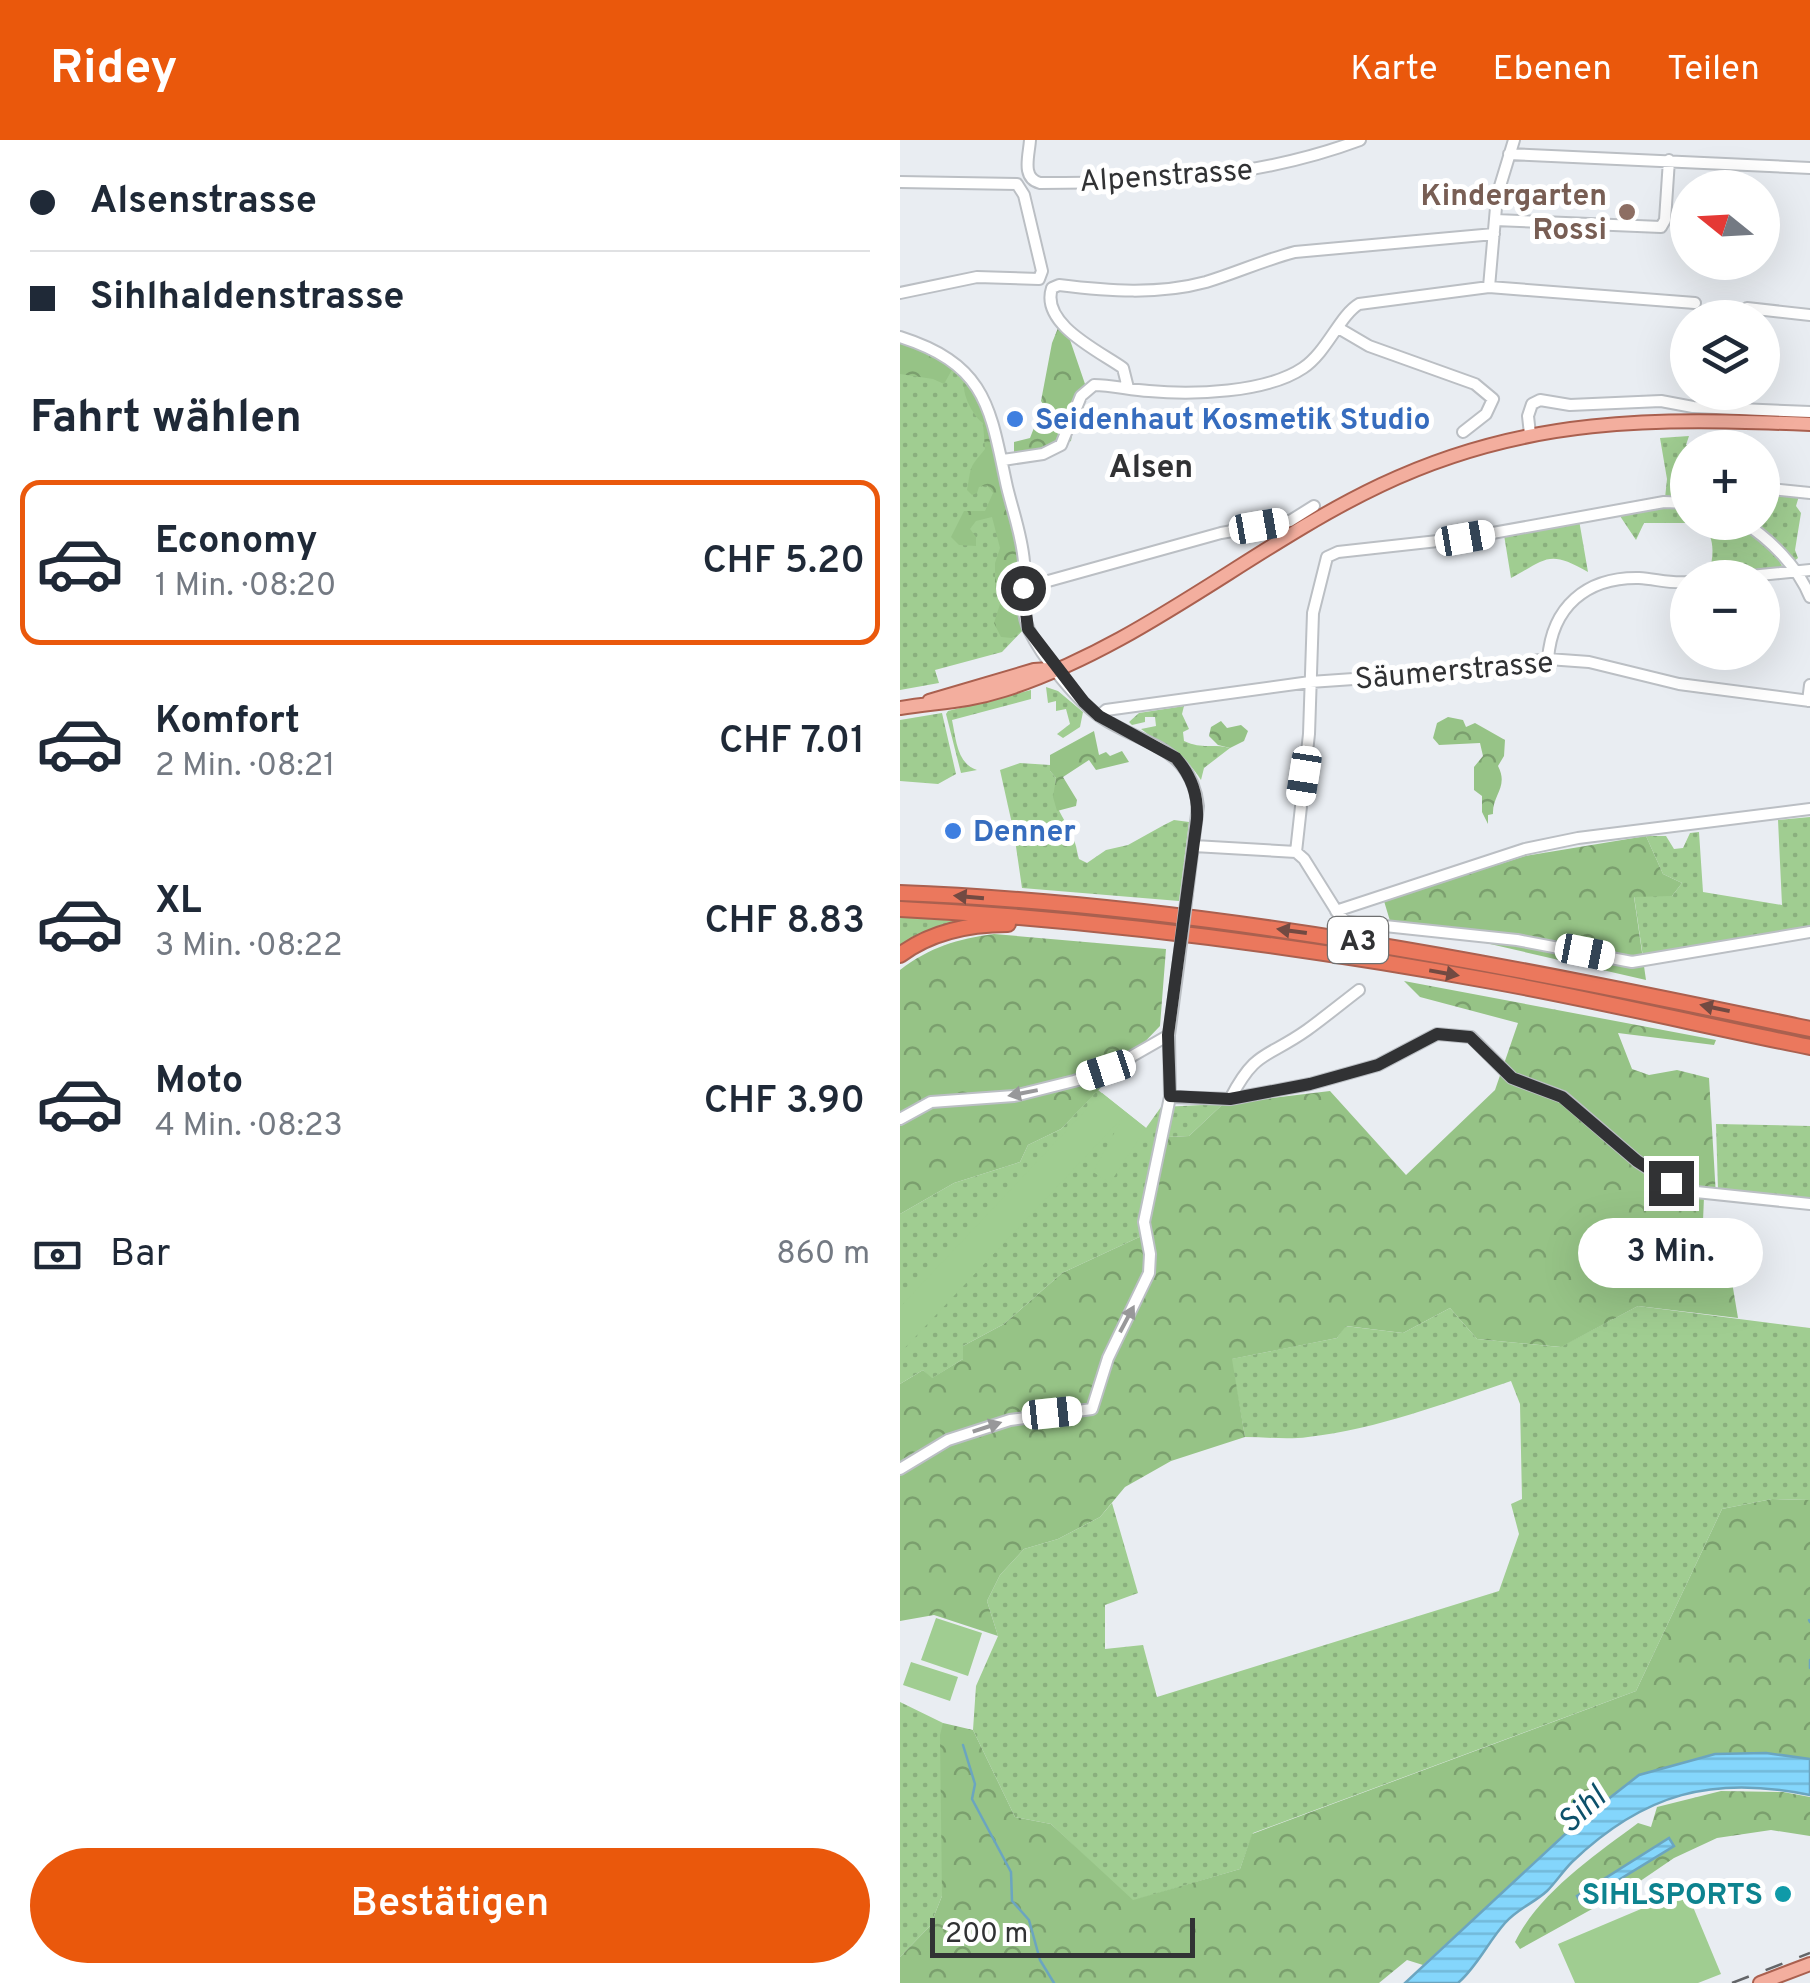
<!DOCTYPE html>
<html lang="de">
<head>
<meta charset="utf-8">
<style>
  :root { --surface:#fff; --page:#f6f6f7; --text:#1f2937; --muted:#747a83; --line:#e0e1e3; --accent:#ea580c }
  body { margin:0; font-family:Overpass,sans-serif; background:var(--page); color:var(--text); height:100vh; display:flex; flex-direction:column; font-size:38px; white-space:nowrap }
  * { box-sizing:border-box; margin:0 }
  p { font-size:32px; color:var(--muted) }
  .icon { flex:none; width:55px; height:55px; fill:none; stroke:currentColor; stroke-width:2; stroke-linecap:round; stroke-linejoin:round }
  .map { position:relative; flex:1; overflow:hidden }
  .panel { display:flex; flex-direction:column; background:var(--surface); width:900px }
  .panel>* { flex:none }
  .banner { display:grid; align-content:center; height:220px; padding:0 30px; background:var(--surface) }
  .needle { width:65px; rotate:288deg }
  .tools { position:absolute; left:770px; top:30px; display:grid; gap:20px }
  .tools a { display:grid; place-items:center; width:110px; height:110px; border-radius:50%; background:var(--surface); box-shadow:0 10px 40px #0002; font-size:50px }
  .scale { position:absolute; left:30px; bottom:25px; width:265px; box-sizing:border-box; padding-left:10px; border:5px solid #313234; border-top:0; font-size:28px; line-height:35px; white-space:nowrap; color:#313234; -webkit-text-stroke:8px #fff; paint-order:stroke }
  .end { position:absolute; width:45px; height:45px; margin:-22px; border:12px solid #313234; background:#fff; box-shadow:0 0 0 5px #fff }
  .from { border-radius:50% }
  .bubble { position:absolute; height:70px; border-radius:35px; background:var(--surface); box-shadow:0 10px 40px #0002; font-size:32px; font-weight:600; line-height:70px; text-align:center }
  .car { position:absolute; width:30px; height:60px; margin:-30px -15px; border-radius:12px; box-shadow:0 0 8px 2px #0007; background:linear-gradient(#fff 24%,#345 0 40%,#fff 0 76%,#345 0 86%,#fff 0) }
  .banner b { display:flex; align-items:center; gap:35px; height:95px; font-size:38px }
  .banner b+b { border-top:2px solid var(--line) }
  .banner i { width:25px; height:25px; background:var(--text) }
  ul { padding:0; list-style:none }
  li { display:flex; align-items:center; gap:30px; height:165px; margin:0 20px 15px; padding:0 10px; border:5px solid transparent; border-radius:20px }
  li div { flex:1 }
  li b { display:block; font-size:38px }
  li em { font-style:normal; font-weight:600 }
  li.on { border-color:var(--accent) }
  li>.icon { width:90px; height:90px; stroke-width:1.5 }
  h2 { padding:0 30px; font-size:45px; line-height:120px }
  .pay { display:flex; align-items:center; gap:25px; height:110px; padding:0 30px; font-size:38px }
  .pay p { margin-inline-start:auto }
  .action { display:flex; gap:20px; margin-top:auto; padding:20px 30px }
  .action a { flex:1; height:115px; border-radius:60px; background:var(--accent); color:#fff; font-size:40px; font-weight:600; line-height:115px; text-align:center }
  header { display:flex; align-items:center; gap:60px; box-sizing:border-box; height:140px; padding:0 50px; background:var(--accent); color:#fff }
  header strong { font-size:48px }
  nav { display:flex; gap:55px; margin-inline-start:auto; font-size:35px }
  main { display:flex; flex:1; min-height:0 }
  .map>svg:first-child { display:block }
  .green { fill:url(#green-dots) }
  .forest { fill:url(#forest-crowns) }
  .pitch { fill:#a0cd91 }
  .water { fill:url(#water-rules); stroke:#6ba5c0; stroke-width:2.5 }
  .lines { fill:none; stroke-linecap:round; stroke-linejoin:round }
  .stream { stroke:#6ba5c0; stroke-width:2.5 }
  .minor-casing { stroke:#bbbfc4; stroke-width:14 }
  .major-casing { stroke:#aa604f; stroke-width:16 }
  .highway-casing { stroke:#aa604f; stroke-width:18 }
  .minor { stroke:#fff; stroke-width:10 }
  .major { stroke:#f3ae9e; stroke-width:12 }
  .highway { stroke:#eb785d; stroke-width:14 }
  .rail { stroke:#636568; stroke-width:2.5; stroke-dasharray:18 18; stroke-linecap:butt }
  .minor-bridge-casing { stroke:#bbbfc4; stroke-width:14; stroke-linecap:butt }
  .minor-bridge { stroke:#fff; stroke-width:10 }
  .oneway { fill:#724a42 }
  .oneway2 { fill:#98989a }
  .route { stroke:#313234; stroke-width:12 }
  .education-dot { fill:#8d6e63; stroke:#fff; stroke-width:4 }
  .shop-dot { fill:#3f7fe0; stroke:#fff; stroke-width:4 }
  .culture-dot { fill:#0f9aa8; stroke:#fff; stroke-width:4 }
  .labels { text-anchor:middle; stroke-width:10; stroke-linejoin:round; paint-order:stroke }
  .shield { fill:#fff; stroke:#6f7071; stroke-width:2.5 }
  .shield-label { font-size:28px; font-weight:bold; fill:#313234 }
  .street-label { font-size:30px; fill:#313234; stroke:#fff }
  .education-label { font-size:30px; font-weight:bold; fill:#785e54; stroke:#fff; text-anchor:end }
  .shop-label { font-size:30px; font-weight:bold; fill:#366cbe; stroke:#fff; text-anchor:start }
  .culture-label { font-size:30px; font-weight:bold; fill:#0d838f; stroke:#fff; text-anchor:end }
  .neighbourhood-label { font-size:32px; font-weight:bold; fill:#313234; stroke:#fff }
  .water-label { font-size:32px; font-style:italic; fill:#0d516b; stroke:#fff }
</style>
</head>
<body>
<header>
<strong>Ridey</strong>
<nav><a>Karte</a><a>Ebenen</a><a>Teilen</a></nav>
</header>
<main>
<section class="panel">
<div class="banner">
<b><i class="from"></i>Alsenstrasse</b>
<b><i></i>Sihlhaldenstrasse</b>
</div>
<h2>Fahrt wählen</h2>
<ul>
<li class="on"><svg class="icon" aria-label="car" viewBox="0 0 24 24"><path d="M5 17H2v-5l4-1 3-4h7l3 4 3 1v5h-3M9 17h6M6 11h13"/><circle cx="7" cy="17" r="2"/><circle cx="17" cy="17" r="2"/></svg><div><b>Economy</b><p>1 Min. · 08:20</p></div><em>CHF 5.20</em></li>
<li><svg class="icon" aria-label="car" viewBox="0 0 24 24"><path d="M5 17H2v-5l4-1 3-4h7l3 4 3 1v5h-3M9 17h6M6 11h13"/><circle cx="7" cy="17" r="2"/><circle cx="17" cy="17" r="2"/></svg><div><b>Komfort</b><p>2 Min. · 08:21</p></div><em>CHF 7.01</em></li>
<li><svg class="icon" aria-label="car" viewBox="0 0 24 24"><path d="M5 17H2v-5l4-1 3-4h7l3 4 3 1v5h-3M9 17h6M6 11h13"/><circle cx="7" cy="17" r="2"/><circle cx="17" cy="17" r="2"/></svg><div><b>XL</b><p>3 Min. · 08:22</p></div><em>CHF 8.83</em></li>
<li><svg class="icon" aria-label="car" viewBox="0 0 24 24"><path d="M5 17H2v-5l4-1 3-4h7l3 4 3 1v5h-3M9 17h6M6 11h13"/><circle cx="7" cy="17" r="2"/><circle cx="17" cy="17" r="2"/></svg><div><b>Moto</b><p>4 Min. · 08:23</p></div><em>CHF 3.90</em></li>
</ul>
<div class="pay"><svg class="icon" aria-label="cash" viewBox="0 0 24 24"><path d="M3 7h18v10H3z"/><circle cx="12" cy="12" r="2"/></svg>Bar<p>860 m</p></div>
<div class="action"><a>Bestätigen</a></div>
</section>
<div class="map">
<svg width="910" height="1843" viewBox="0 0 910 1843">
  <defs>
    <pattern id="green-dots" width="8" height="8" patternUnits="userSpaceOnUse" patternTransform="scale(2.5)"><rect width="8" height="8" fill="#a0cd91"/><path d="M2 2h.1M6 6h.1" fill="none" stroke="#8ab07e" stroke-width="1.8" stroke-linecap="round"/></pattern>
    <pattern id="forest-crowns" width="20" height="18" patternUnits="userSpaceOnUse" patternTransform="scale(2.5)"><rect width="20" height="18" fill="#96c386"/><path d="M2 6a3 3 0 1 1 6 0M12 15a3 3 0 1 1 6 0" fill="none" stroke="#7b9f6e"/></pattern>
    <pattern id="water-rules" width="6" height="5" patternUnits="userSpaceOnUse" patternTransform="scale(2.5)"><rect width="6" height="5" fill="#84d6fc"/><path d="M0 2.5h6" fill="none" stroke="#72b8d9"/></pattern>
  </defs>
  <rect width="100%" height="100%" fill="#e9edf2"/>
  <!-- green -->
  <path class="green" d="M 0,201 C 17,210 56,223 69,235 C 103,271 119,434 125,488 L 102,512 L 35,530 L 39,543 L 0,550 Z
    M 789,296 L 786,305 L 796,307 L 788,308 L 787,359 L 765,358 L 767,339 L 760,298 Z
    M 863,352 L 899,356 L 896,366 L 901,373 L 895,410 L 898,418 L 893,422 L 874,399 L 852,383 L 862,382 Z
    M 760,366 L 787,368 L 789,383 L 744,383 L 736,400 L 718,373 Z
    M 679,380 L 688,432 C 648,409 647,419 611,438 L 604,395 Z
    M 800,383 L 841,385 L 874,412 L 882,426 L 877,431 L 809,436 C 813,416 817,397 800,383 Z
    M 146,547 L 158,551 L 183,572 L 180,587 L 163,598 L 157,594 L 170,584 L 166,569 L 156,571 L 156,561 L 148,563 Z
    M 131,550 L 131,559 L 52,580 C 56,599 57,624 77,630 L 61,633 L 46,574 L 48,571 Z
    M 284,566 L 282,574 L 289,589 L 283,592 L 284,601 C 304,610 311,603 330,608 L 304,628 L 301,640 C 281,609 267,609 241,589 L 256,586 L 255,577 L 245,577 L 245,582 L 232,585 L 229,582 L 239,573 Z
    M 42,573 L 56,634 L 38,644 L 0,641 L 0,580 Z
    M 120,623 L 150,625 L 150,631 L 156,638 C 151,673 166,674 175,703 C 177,708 177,714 179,719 L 187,723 L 206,710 L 228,705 L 264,685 L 274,680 L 289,682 L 279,761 L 122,748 L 114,693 L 100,630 Z
    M 910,677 L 910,789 L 743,817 L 734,756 L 772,756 L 782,743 L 763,734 L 746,696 L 766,696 L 774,709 L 783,708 L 790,693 L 799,692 L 803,752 L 882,765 L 878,680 Z
    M 0,777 L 72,782 L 0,808 Z
    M 198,950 L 246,988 L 261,967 L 323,964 L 289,996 L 268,997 L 248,1093 L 162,1133 L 104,1184 L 63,1206 L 63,1219 L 31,1239 L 23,1230 L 0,1244 L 0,1074 L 54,1043 L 120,1022 L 128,1005 L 161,989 Z
    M 816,984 L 910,986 L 910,1062 L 818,1050 Z
    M 738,1166 L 910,1188 L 910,1360 L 872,1359 L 822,1369 L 736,1551 L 353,1693 L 340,1729 L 232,1761 L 151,1684 L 115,1677 L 73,1590 L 76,1546 L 98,1496 L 87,1461 L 100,1435 L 124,1409 L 158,1399 L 200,1377 L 212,1363 L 238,1453 L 205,1465 L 205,1509 L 243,1505 L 257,1557 L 599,1451 L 619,1394 L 611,1364 L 622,1359 L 620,1264 L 611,1241 C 545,1263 478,1289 408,1297 C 387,1300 366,1297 345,1297 L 331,1219 L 437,1198 L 445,1186 L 503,1193 L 550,1168 L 577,1199 L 660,1207 Z
    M 0,1562 L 43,1583 L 42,1756 L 30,1786 L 0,1817 Z"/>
  <!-- forest -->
  <path class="forest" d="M 158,188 L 172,197 L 170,200 L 185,244 L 177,261 L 171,301 L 151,310 L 114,316 L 114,302 L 130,298 L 137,280 L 149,273 L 141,261 L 152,203 Z
    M 0,201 L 53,228 L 44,244 L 33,239 L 0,234 Z
    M 74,245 L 91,274 L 118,420 L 125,488 L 112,498 L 101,497 L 94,483 L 100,464 L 95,447 L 95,423 L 100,408 L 92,377 L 76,381 L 70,389 L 76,397 L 76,406 L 59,405 L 51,397 L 64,371 L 85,371 L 93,353 L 87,345 L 79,347 L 77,353 L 72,355 L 67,350 C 72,324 68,330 85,309 L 83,283 C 74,277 64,258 64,247 Z
    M 548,577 L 563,580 L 566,587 L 575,583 L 605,600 L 604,616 L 598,626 C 609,647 592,655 593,674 L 588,675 L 588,684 L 582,672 L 582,656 L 574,650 L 574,627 L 583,616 L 580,603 L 539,605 L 533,598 L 537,583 Z
    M 321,581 L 327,588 L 341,585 L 348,591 L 344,601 L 330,608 L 318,605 L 309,596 L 311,587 Z
    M 194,591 L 199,615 L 206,612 L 210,616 L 222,611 L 229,622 L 196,630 L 189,620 L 163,637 L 177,660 L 176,666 L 157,671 L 153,657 L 156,638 L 150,631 L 150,615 Z
    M 746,696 L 763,734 L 782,743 L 772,756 L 734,757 L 746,840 L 490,781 L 484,761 L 625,716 Z
    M 94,794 L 266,809 L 260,886 L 161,989 L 128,1005 L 120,1022 L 54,1043 L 0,1074 L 0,830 C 30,807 57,799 94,794 Z
    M 504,841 L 816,900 L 814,905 L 718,893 L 732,929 L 749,935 L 777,930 L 809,938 L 816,1056 L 804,1057 L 803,1081 L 789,1082 L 786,1124 L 830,1130 L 838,1178 L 738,1166 L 661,1207 L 577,1199 L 550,1168 L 503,1193 L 446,1186 L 437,1198 L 332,1219 L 345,1297 L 271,1321 L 225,1347 L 200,1377 L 158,1399 L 124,1409 L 100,1435 L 87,1461 L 98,1496 L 34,1475 L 0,1481 L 0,1244 L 23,1230 L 32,1238 L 63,1219 L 63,1206 L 104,1184 L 162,1133 L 248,1093 L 268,997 L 289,996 L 323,964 L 430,951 L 506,1035 L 595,950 L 618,883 L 520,857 Z
    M 872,1359 L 910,1360 L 910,1619 L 866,1613 L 815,1614 L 739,1635 L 675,1685 L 523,1825 L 507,1820 L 479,1843 L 0,1843 L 0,1817 L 30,1786 L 42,1756 L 40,1595 L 43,1583 L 73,1590 L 115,1677 L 151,1684 L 233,1760 L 340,1729 L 352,1694 L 736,1551 L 822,1369 Z
    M 821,1651 L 883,1652 L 910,1657 L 910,1696 L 871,1690 L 817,1698 L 774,1718 L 730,1748 L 620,1809 L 615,1802 C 639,1753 695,1715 738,1683 L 751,1687 L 757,1667 Z"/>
  <!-- pitch -->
  <path class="pitch" d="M 202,953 L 246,988 L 210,1043 L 193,1032 L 223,977 L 0,1213 L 0,1167 Z
    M 36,1478 L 82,1493 L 68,1536 L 21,1520 Z
    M 11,1522 L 58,1537 L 50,1561 L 3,1545 Z
    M 786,1750 L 821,1834 L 798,1843 L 675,1843 L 658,1804 Z"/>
  <!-- water -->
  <path class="water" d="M 866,1613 L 910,1619 L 910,1655 C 813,1635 744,1653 672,1722 C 663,1731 656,1742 647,1751 C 634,1763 617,1769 605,1783 C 588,1802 577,1827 558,1843 L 505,1843 L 675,1685 L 739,1635 L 815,1614 Z
    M 769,1698 L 774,1706 L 681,1763 L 677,1756 Z"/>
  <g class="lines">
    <!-- stream -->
    <path class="stream" d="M 909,1480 L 910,1482
      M 910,1520 L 910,1528
      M 63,1605 L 75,1644 L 72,1659 L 111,1732 L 112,1761 L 129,1780 L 140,1820 L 154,1843"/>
    <!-- minor casing -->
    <g class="minor-casing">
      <path id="minor" d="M 130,0 C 129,16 121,38 140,43 C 250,43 356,39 460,0
        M 609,14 L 910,28
        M 0,42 L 117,44 L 124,55 L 142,131 L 139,139 L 77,137 L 0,153
        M 595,80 L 761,87 L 765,80 L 769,20
        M 589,147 L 597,56 L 614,0
        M 847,168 L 910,175
        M 440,189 L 469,206 L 575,244 L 593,259 L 586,274 L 563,292
        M 0,197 C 88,225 90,269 107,347 C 113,372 122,396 124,422 C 125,444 119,469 129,490 C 142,517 177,561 202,578 C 243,605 291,606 298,666 L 287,754
        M 228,248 L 223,228 C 199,211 140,184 152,148 L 159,145 C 208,151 258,155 306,142 C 336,133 364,120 395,112 L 594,94
        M 630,294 L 628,276 L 632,264 L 640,260 L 670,265 L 761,261 L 793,267 L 910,272
        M 103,320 L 143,314 L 161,305 L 181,256 L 194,245 C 212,245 230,250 249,251 C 292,255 366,253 403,228 C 427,212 440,175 459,164 L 589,147 L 795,163
        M 862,348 L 910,353
        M 843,382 C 870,399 898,427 910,457
        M 830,438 L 910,430
        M 123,448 L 321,393 L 390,381 L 414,366
        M 648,519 C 652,467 686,437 739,438 C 756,439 771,444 788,442
        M 908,561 L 910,545
        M 199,576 L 206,570 L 410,542 L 526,534 L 648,519 L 689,522 L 779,544 L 910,561
        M 294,706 L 396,712 L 404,719 L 439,775 L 447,782 L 617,800 L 732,822 L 910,792
        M 396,712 L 409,594 L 413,473 L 427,417 L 438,412 L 565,398 L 764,362 L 788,363
        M 436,771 L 625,709 L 678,698 L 910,669
        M 270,957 L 330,959 L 410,944 L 478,925 L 537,894 L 571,897 L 612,938 L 663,957 L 737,1021 L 771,1043 L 796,1052 L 910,1064
        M 330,959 C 356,909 366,919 407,890 C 425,877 442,863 459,850
        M 0,979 L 31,962 L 114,956 L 174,941 L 206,931 L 269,895
        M 0,1329 L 48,1300 L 110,1280 L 192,1269 L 208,1218 L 249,1133 L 250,1114 L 244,1082 L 270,957 L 269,895 L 279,820"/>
    </g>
    <!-- major casing -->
    <g class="major-casing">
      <path id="major" d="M 29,561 L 134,530 L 149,529
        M 0,568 C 36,562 67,562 104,550 C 242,506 352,406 481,345 C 626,276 755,278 910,284
        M 860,1843 L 910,1824"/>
    </g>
    <!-- highway casing -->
    <g class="highway-casing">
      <path id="highway" d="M 0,753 C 308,765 609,826 910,889
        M 0,769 C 200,779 400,806 597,842 C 702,861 806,886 910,907
        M 0,815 C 32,791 69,784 108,784"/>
    </g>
    <!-- minor -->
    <use href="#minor" class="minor"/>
    <!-- major -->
    <use href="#major" class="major"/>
    <!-- highway -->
    <use href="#highway" class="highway"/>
    <!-- rail -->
    <path class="rail" d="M 832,1843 L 910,1813"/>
    <!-- minor-bridge casing -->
    <g class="minor-bridge-casing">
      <path id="minor-bridge" d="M 279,820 L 287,754"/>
    </g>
    <!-- minor-bridge -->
    <use href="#minor-bridge" class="minor-bridge"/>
  </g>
  <!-- one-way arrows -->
  <defs><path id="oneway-solid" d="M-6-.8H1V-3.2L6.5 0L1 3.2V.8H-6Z" transform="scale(2.5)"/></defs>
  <g class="oneway">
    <use href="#oneway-solid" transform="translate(69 757) rotate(-175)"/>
    <use href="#oneway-solid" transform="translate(392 791) rotate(-172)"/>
    <use href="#oneway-solid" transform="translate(544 833) rotate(10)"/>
    <use href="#oneway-solid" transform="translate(815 868) rotate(-168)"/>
  </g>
  <g class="oneway2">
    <use href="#oneway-solid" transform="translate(123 953) rotate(169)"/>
    <use href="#oneway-solid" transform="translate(227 1179) rotate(-62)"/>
    <use href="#oneway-solid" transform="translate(87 1287) rotate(-18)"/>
  </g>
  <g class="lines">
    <!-- route -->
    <path class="route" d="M 123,448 L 128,489 L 184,562 L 199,576 L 276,618 C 292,637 298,655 297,679 L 268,895 L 270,956 L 330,959 L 410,944 L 478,925 L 537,894 L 570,897 L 612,938 L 662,957 L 737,1021 L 771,1043"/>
  </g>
  <!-- markers -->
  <circle class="education-dot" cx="727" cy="72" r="10"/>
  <g class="shop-dot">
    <circle cx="115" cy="279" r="10"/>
    <circle cx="53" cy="691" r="10"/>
  </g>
  <circle class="culture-dot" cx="883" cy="1754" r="10"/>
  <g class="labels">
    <!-- shield labels -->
    <rect class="shield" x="428" y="777" width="60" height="46" rx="8"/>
    <g class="shield-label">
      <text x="458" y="810">A3</text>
    </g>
    <!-- street labels -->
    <g class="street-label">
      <text transform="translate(266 35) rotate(-4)" y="10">Alpenstrasse</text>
      <text transform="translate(554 530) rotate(-5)" y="10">Säumerstrasse</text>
    </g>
    <!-- education labels -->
    <g class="education-label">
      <text x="707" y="65">Kindergarten<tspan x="707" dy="34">Rossi</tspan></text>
    </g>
    <!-- shop labels -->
    <g class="shop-label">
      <text x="135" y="289">Seidenhaut Kosmetik Studio</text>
      <text x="73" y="701">Denner</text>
    </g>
    <!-- culture labels -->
    <g class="culture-label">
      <text x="863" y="1764">SIHLSPORTS</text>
    </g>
    <!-- neighbourhood labels -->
    <g class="neighbourhood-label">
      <text x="251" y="337">Alsen</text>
    </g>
    <!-- water labels -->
    <g class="water-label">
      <text transform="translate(681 1669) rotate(-42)" y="11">Sihl</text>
    </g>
  </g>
</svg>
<div class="tools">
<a><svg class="needle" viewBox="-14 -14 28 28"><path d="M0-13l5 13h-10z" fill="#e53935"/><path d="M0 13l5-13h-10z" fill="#747a83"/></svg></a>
<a><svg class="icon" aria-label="layers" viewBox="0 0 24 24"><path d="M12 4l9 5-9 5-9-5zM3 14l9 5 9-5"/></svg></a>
<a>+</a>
<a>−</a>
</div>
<div class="scale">200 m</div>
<i class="end from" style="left:123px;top:448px"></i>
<i class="end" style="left:771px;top:1043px"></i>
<div class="bubble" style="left:678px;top:1078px;width:185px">3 Min.</div>
<i class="car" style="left:359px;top:386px;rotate:80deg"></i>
<i class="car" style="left:565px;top:398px;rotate:80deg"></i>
<i class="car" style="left:404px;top:636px;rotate:189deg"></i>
<i class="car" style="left:685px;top:812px;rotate:101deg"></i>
<i class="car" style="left:206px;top:930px;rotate:252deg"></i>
<i class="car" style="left:152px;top:1273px;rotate:84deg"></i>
</div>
</main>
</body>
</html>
